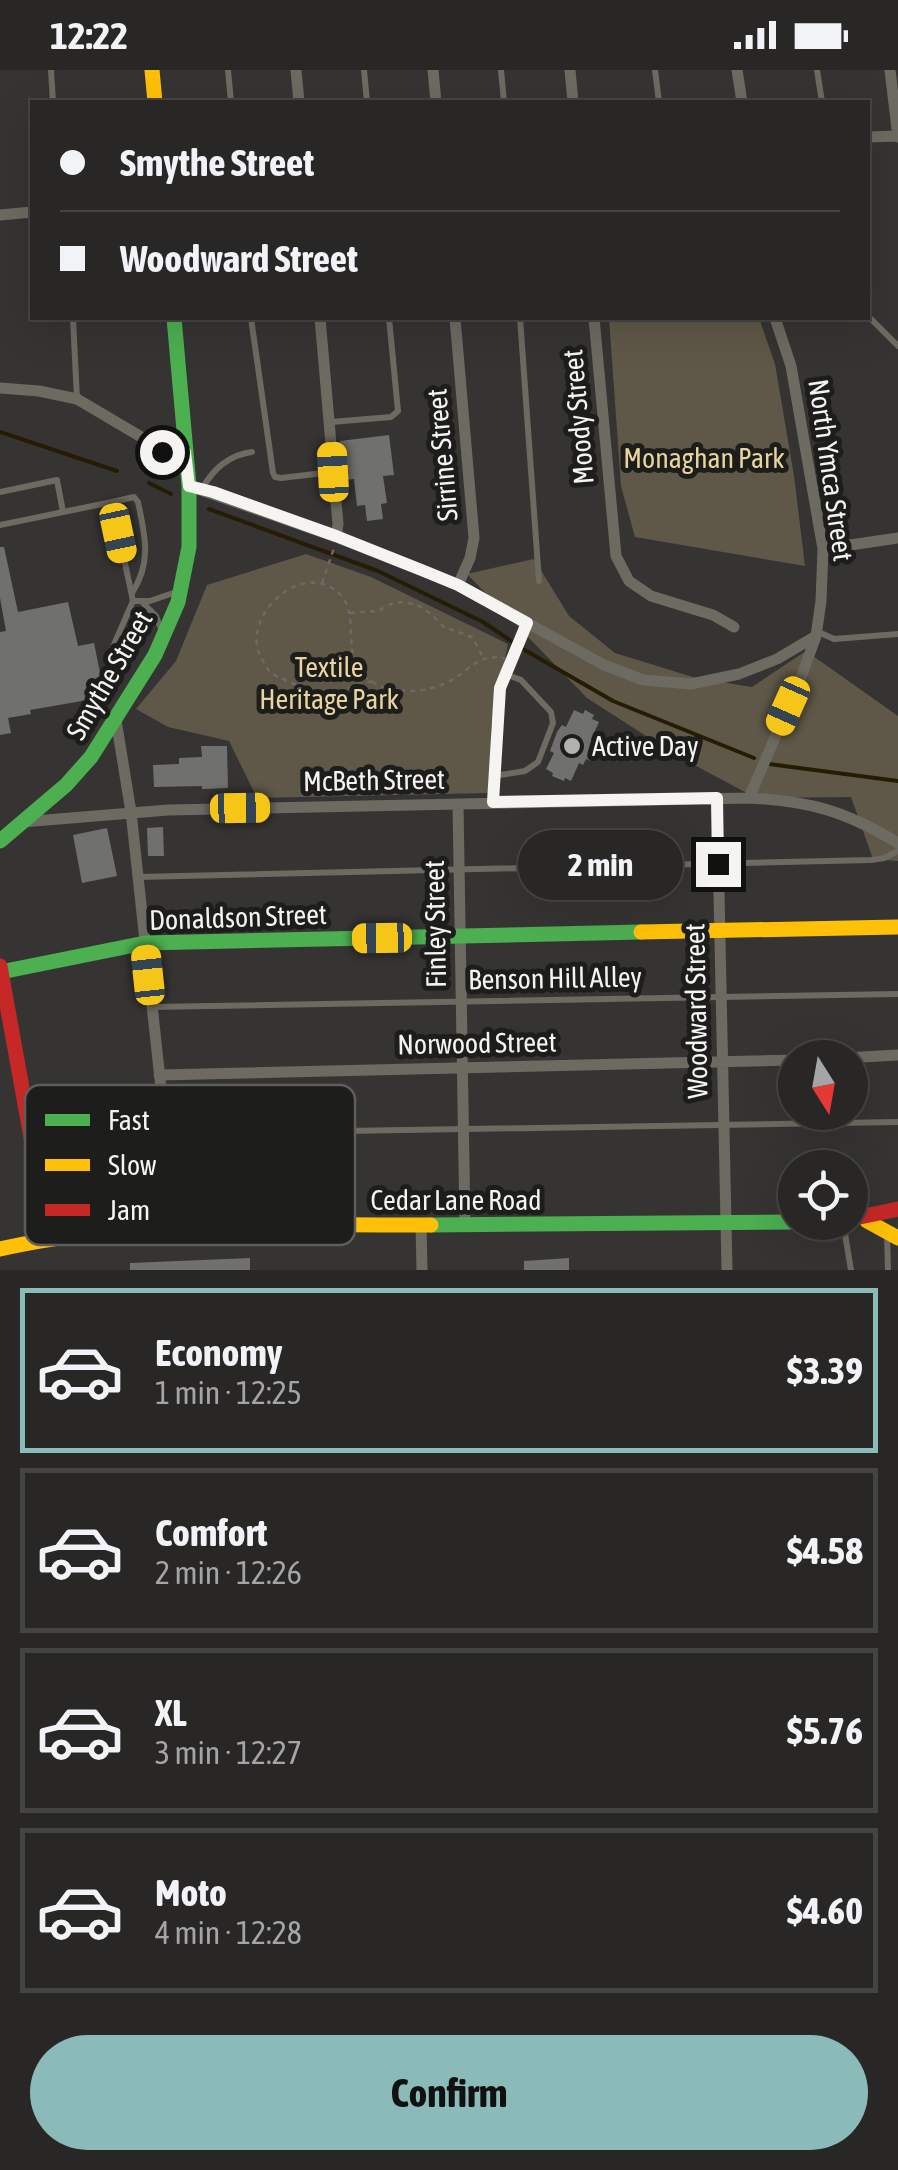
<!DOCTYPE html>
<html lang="en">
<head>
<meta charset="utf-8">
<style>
  :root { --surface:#282726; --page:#302f2e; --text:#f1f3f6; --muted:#a5a5a7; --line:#444443; --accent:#8bbbb9 }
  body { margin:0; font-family:"Asap Condensed",sans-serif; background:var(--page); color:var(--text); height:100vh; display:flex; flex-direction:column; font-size:38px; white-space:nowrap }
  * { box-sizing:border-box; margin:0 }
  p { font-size:32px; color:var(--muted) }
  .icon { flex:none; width:55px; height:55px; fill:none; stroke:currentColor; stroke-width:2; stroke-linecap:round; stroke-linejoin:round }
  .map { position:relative; height:1200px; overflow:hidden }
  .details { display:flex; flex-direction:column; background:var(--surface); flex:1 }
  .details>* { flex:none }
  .top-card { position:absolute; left:30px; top:30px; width:840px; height:220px; border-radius:0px; box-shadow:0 10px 40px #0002,0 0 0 2px var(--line); display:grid; align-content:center; height:220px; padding:0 30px; background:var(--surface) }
  .needle { width:65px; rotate:169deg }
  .tools { position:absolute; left:778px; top:970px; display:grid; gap:20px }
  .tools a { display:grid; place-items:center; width:90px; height:90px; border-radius:50%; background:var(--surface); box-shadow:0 10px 40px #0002,0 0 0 2px var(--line); font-size:50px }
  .end { position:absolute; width:45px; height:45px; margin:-22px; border:12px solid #f5f4f1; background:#111; box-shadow:0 0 0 5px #111 }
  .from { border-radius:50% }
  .bubble { position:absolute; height:70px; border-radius:35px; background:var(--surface); box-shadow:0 10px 40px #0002,0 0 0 2px var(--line); font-size:32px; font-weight:700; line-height:70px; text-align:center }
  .car { position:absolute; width:30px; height:60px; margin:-30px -15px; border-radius:12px; box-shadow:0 0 8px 2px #0007; background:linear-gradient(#f5c518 24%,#345 0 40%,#f5c518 0 76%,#345 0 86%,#f5c518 0) }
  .top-card b { display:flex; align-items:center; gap:35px; height:95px; font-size:38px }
  .top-card b+b { border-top:2px solid var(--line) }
  .top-card i { width:25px; height:25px; background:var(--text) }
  ul { padding:18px 0 0; list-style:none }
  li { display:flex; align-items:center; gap:30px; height:165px; margin:0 20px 15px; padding:0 10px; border:5px solid var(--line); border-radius:0px }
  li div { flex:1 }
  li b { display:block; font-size:38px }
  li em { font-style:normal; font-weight:700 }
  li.current { border-color:var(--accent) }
  li>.icon { width:90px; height:90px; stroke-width:1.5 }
  .button { display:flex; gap:20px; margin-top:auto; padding:20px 30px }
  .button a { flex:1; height:115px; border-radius:60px; background:var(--accent); color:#111; font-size:40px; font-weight:700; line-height:115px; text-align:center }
  .status { display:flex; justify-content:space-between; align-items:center; height:70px; padding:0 50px; background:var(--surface); direction:ltr }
  .status svg { height:28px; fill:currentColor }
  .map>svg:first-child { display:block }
  .green { fill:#5f5848 }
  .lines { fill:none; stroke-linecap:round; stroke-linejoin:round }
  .stream { stroke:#251c06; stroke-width:4 }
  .building { fill:#70706e }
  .path { stroke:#6b6a64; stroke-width:2.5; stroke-dasharray:5 5; stroke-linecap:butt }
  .lane { stroke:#6c6a61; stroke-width:6 }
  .street { stroke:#6c6a61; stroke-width:11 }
  .fast { stroke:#4caf50; stroke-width:15 }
  .slow { stroke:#ffc107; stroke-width:15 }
  .jam { stroke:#c62828; stroke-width:15 }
  .route { stroke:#f5f4f1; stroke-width:12 }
  .poi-dot { fill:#b2b1ae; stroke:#1d1d1b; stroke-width:4 }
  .labels { text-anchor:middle; stroke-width:10; stroke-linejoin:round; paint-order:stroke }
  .street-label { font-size:28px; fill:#f5f4f1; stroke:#1d1d1b }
  .park-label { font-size:28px; fill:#e7d49f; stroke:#1d1d1b }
  .poi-label { font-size:28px; fill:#f5f4f1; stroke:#1d1d1b; text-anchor:start }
  .key { fill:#1d1d1b; stroke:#5e5e5b; stroke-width:2.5 }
  .key-label { font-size:28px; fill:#f5f4f1 }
</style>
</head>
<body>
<div class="status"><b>12:22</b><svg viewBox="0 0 49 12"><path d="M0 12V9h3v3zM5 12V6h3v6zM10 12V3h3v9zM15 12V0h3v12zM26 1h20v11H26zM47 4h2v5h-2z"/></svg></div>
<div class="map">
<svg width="898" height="1200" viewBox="0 0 898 1200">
  <rect width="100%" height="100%" fill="#353432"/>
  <!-- green -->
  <path class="green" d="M 609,248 L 759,248 L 775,294 L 794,406 L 805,496 L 635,467 L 621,416 Z
    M 306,484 L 371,507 L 508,574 L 491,656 L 490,723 L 257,728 L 229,671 L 168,657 L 136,639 L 176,591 L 207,515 Z
    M 534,489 L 569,546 L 615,583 L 696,608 L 752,617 L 806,581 L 898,646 L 898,791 L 873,789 L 851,727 L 756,728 L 674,684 L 587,628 L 467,504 Z"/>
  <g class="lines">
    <!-- stream -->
    <path class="stream" d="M 0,362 L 117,401
      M 149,413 L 171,424
      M 209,439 L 378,501 L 483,552 L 523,579 L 613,631 L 754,688
      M 769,694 L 898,711"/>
  </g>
  <!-- building -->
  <path class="building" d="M 389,365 L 394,405 L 383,406 L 387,433 L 381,434 L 383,449 L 367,451 L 365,435 L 357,436 L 354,409 L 345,410 L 340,371 Z
    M 0,477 L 4,477 L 18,542 L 68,532 L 78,576 L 94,573 L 105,627 L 30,640 L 31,644 L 8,648 L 11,663 L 0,665 L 0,562 L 6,561 L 0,528 Z
    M 574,640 L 583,644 L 585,640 L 594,645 L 592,649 L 599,652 L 591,669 L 595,671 L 592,678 L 596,680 L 591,691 L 586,689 L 583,695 L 579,693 L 571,711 L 565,708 L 564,711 L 552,706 L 553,703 L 546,699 L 554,683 L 550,681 L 557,662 L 562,655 L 566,657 Z
    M 201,676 L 227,676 L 228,718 L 202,719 L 202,716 L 154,717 L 153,695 L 179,694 L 179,688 L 202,687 Z
    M 163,757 L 164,786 L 148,786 L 147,758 Z
    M 107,758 L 117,806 L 82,813 L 73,765 Z
    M 250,1188 L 250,1200 L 130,1200 L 130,1193 Z
    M 569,1188 L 569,1200 L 524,1200 L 524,1191 Z"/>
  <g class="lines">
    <!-- path -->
    <path class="path" d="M 322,513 L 334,478
      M 350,543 L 378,541 L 393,533 L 405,532 L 419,536 L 430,543 L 444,557 L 472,567 L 483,587
      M 372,611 L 329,624 L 316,624 L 270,603 C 265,594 258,585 257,575 C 252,538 301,495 335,520 C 365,541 337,589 368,609 C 375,613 381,617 389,619 C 409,623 431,621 450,611 C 472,599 476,584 505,588"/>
    <!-- lane -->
    <path class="lane" d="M 51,0 L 53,32
      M 228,0 L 231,32
      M 364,0 L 367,32
      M 501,0 L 504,32
      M 655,0 L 659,32
      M 817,0 L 822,32
      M 868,246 L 898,276
      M 73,248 L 77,329
      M 251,248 L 273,403 L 275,407 L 281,408 L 332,402
      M 520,248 L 539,511
      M 331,352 L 391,347 L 398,341 L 389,248
      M 202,419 C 213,399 229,385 252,382
      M 0,422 L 57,410 L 63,442
      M 112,432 L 134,427 L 138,432 C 145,466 152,492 132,523
      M 0,455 L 112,432 L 133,531 L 109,586
      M 133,531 L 150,531 L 179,521
      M 143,533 L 156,546 L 161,559
      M 816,561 L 834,569 L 898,564
      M 494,706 L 525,701 L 538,692 L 553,653 L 551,642 L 521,610 L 505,604
      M 493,732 L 500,618 L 526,554
      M 138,807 L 871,790 L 884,788 L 898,781
      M 152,937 L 898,924
      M 167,1064 L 898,1052
      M 843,1152 L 851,1200
      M 887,1164 L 888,1200"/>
    <!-- street -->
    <path class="street" d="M 296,0 L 299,32
      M 433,0 L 436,32
      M 570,0 L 573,32
      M 737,0 L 742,32
      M 890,0 L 898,67
      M 868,67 L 898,66
      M 0,145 L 32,142
      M 320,248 L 338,454 L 336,467
      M 455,248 L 474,468 L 470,488 L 458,515
      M 594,248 L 616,486 L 629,511 L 651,526 L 713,545 L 734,557
      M 0,318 L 39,321 L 77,329 L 143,368 L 162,382 L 171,384 L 185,382
      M 189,416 L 336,467 L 458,515 L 604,595 L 643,610 L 691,614 L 739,604 L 777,589 L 816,566
      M 823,479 L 898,468
      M 116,650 L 131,742 L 166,1064 L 170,1157
      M 749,728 L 802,605 L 816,566 L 821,531 L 823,479 L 791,296 L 775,248
      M 717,729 L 727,1200
      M 458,734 L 465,1154
      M 22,752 L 168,740 L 749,728 C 810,731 845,741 898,773
      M 844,988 L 898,985
      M 159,1005 L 795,990
      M 421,1155 L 422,1200"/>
    <!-- fast -->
    <path class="fast" d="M 0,771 L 66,715 L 91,687 L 155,585 L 178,532 L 189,477 L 189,416 L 174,248
      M 1,902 L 145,873 L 641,862
      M 431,1155 L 795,1152"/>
    <!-- slow -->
    <path class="slow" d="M 152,0 L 155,32
      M 641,862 L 898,857
      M 867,1151 L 898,1168
      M 0,1179 C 141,1147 288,1156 431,1155"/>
    <!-- jam -->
    <path class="jam" d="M 0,896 L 49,1167
      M 850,1149 L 898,1139"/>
  </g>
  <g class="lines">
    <!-- route -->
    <path class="route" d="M 162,382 L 171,384 L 185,382 L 189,416 L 213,422 L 336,466 L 424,501 L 458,515 L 527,553 L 500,618 L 493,732 L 717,728 L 718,794"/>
  </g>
  <!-- markers -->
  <circle class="poi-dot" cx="572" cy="676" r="10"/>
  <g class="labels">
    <!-- street labels -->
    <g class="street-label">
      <text transform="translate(578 347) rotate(-95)" y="10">Moody Street</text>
      <text transform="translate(442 385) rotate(-95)" y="10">Sirrine Street</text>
      <text transform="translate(831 400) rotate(82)" y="10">North Ymca Street</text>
      <text transform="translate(109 605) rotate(-60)" y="10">Smythe Street</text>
      <text transform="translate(374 710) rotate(-1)" y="10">McBeth Street</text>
      <text transform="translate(238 847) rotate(-2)" y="10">Donaldson Street</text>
      <text transform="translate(435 854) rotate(-91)" y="10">Finley Street</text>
      <text transform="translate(555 908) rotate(-1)" y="10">Benson Hill Alley</text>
      <text transform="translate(696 941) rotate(-91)" y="10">Woodward Street</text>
      <text transform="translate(477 973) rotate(-1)" y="10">Norwood Street</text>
      <text x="456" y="1140">Cedar Lane Road</text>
    </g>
    <!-- park labels -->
    <g class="park-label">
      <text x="704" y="398">Monaghan Park</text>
      <text x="329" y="607">Textile<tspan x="329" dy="32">Heritage Park</tspan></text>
    </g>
    <!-- poi labels -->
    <g class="poi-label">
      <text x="592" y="686">Active Day</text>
    </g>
  </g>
  <!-- legend -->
  <rect x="25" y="1015" width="330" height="160" rx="15" class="key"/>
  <rect x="45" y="1044" width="45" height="12" fill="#4caf50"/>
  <rect x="45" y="1089" width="45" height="12" fill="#ffc107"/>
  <rect x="45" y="1134" width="45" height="12" fill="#c62828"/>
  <g class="key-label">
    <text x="108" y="1060">Fast</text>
    <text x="108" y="1105">Slow</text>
    <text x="108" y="1150">Jam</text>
  </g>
</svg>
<div class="tools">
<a><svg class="needle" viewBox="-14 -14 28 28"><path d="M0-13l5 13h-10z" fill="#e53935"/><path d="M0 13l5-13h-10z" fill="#a5a5a7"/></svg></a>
<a><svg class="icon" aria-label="locate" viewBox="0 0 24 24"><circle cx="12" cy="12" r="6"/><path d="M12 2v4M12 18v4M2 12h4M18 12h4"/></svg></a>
</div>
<i class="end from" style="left:162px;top:382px"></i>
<i class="end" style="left:718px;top:794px"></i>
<div class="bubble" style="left:518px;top:760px;width:165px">2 min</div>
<i class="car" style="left:333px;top:402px;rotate:357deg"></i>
<i class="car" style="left:118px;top:463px;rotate:168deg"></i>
<i class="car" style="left:788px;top:636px;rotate:204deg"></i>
<i class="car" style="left:240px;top:738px;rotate:89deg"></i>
<i class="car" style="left:382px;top:868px;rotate:269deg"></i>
<i class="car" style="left:148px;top:905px;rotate:354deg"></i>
<div class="top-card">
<b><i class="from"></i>Smythe Street</b>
<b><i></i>Woodward Street</b>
</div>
</div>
<section class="details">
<ul>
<li class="current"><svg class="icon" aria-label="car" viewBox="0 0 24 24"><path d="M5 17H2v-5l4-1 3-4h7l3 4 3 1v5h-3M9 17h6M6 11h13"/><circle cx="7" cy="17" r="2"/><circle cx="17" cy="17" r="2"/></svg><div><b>Economy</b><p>1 min · 12:25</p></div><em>$3.39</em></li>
<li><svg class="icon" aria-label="car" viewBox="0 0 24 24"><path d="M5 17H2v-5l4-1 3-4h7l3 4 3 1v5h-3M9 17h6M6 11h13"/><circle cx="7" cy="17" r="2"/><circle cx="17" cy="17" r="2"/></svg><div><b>Comfort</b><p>2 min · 12:26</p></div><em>$4.58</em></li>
<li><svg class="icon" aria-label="car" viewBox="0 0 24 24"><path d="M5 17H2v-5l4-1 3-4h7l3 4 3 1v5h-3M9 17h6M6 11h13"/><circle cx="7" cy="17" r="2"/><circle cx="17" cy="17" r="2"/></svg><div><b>XL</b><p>3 min · 12:27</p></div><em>$5.76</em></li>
<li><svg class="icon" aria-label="car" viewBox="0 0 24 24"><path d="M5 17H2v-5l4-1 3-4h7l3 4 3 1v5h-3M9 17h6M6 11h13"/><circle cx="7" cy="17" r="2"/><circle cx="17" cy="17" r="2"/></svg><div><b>Moto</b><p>4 min · 12:28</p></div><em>$4.60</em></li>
</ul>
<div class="button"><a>Confirm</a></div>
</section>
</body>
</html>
